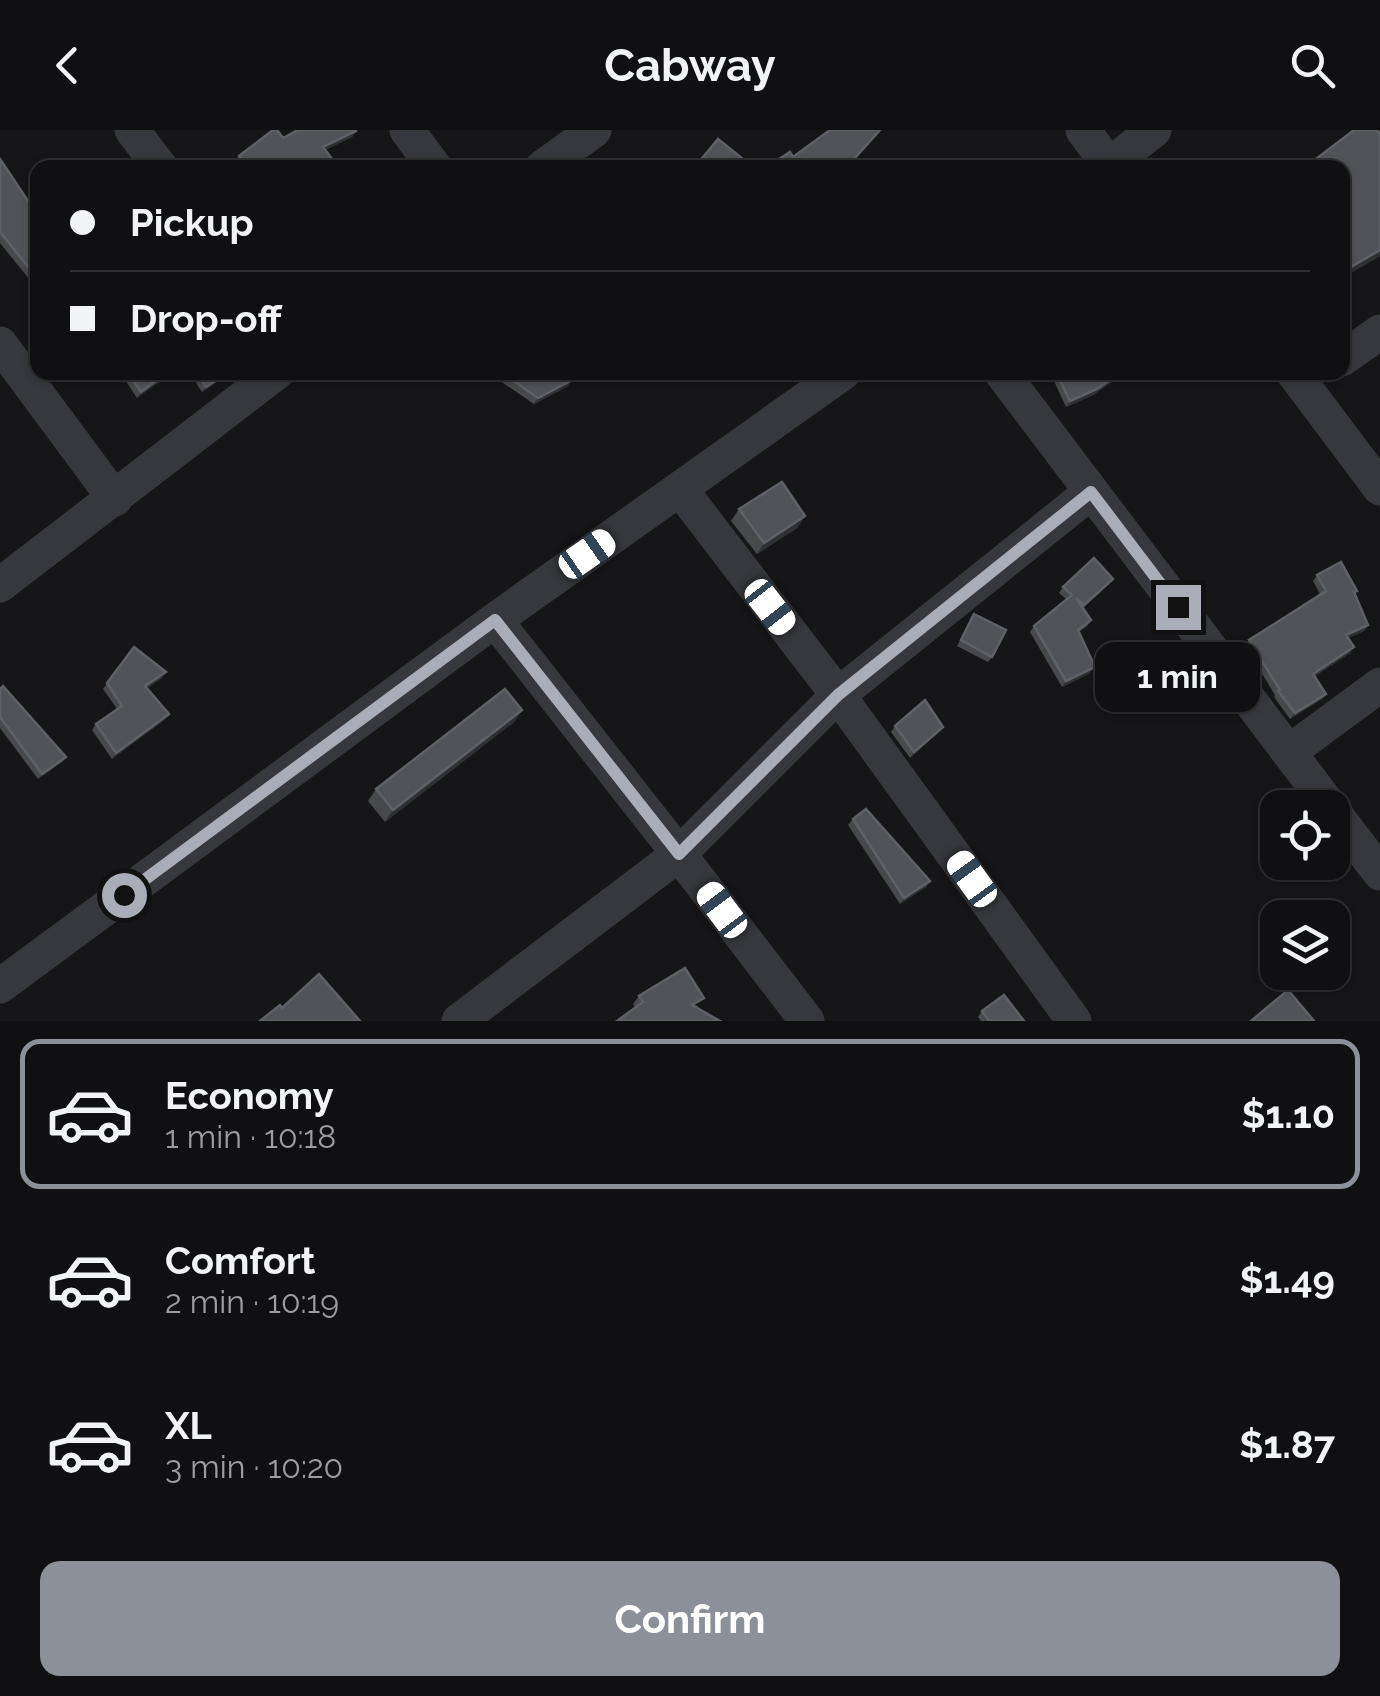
<!DOCTYPE html>
<html lang="en">
<head>
<meta charset="utf-8">
<style>
  :root { --surface:#101012; --page:#1e1e20; --text:#f1f3f6; --muted:#9c9d9f; --line:#303032; --accent:#8c9099 }
  body { margin:0; font-family:Raleway,sans-serif; background:var(--page); color:var(--text); height:100vh; display:flex; flex-direction:column; font-size:38px; white-space:nowrap }
  * { box-sizing:border-box; margin:0 }
  p { font-size:32px; color:var(--muted) }
  .icon { flex:none; width:55px; height:55px; fill:none; stroke:currentColor; stroke-width:2; stroke-linecap:round; stroke-linejoin:round }
  .map { position:relative; height:891px; overflow:hidden }
  .panel { display:flex; flex-direction:column; background:var(--surface); flex:1 }
  .panel>* { flex:none }
  .banner { position:absolute; left:30px; top:30px; width:1320px; height:220px; border-radius:20px; box-shadow:0 2px 8px #0004,0 0 0 2px var(--line); display:grid; align-content:center; height:220px; padding:0 40px; background:var(--surface) }
  .controls { position:absolute; left:1260px; top:660px; display:grid; gap:20px }
  .controls a { display:grid; place-items:center; width:90px; height:90px; border-radius:20px; background:var(--surface); box-shadow:0 2px 8px #0004,0 0 0 2px var(--line); font-size:50px }
  .end { position:absolute; width:45px; height:45px; margin:-22px; border:12px solid #a8adb8; background:#111; box-shadow:0 0 0 5px #111 }
  .from { border-radius:50% }
  .bubble { position:absolute; height:70px; border-radius:20px; background:var(--surface); box-shadow:0 2px 8px #0004,0 0 0 2px var(--line); font-size:32px; font-weight:700; line-height:70px; text-align:center }
  .car { position:absolute; width:30px; height:60px; margin:-30px -15px; border-radius:12px; box-shadow:0 0 8px 2px #0007; background:linear-gradient(#fff 24%,#345 0 40%,#fff 0 76%,#345 0 86%,#fff 0) }
  .banner b { display:flex; align-items:center; gap:35px; height:95px; font-size:38px }
  .banner b+b { border-top:2px solid var(--line) }
  .banner i { width:25px; height:25px; background:var(--text) }
  ul { padding:18px 0 0; list-style:none }
  li { display:flex; align-items:center; gap:30px; height:150px; margin:0 20px 15px; padding:0 20px; border:5px solid transparent; border-radius:20px }
  li div { flex:1 }
  li b { display:block; font-size:38px }
  li em { font-style:normal; font-weight:700 }
  li.selected { border-color:var(--accent) }
  li>.icon { width:90px; height:90px; stroke-width:1.5 }
  .cta { display:flex; gap:20px; margin-top:auto; padding:20px 40px }
  .cta a { flex:1; height:115px; border-radius:20px; background:var(--accent); color:#fff; font-size:40px; font-weight:700; line-height:115px; text-align:center }
  header { display:flex; justify-content:space-between; align-items:center; height:130px; padding:0 40px; background:var(--surface); font-size:45px; font-weight:700 }
  .map>svg:first-child { display:block }
  .lines { fill:none; stroke-linecap:round; stroke-linejoin:round }
  .minor { stroke:#37383d; stroke-width:35 }
  .wall { fill:#47494d }
  .shaded-wall { fill:#2f3033 }
  .building { fill:#525359; stroke:#5f6168; stroke-width:2.5 }
  .route { stroke:#a8adb8; stroke-width:12 }
</style>
</head>
<body>
<header><svg class="icon" aria-label="back" viewBox="0 0 24 24"><path d="M15 5l-7 7 7 7"/></svg>Cabway<svg class="icon" aria-label="search" viewBox="0 0 24 24"><circle cx="10" cy="10" r="6"/><path d="M15 15l6 6"/></svg></header>
<div class="map">
<svg width="1380" height="891" viewBox="0 0 1380 891">
  <rect width="100%" height="100%" fill="#161618"/>
  <g class="lines">
    <!-- minor -->
    <path class="minor" d="M 132,0 L 161,38
      M 407,0 L 435,38
      M 1083,0 L 1111,38
      M 542,38 L 594,0
      M 1106,38 L 1154,0
      M 0,214 L 115,369
      M 1342,229 L 1380,202
      M 1001,242 L 1331,678
      M 1293,242 L 1380,358
      M 680,359 L 838,565 L 1074,891
      M 0,455 L 277,242
      M 495,490 L 679,724 L 807,891
      M 1289,622 L 1380,555
      M 1332,680 L 1380,743
      M 0,856 L 495,490 L 844,242
      M 459,891 L 679,724 L 838,565 L 1091,362"/>
  </g>
  <!-- wall -->
  <path class="wall" d="M 1354,0 L 1380,126 L 1342,148 L 1342,38 L 1311,38 L 1316,29 Z
    M 356,1 L 352,7 L 325,20 L 335,33 L 332,38 L 240,38 L 235,32 L 239,26 L 283,8 Z
    M 0,29 L 38,86 L 38,160 L 0,113 Z
    M 120,242 L 178,242 L 156,254 L 137,268 Z
    M 189,242 L 231,242 L 202,262 Z
    M 490,242 L 569,242 L 568,256 L 534,274 L 490,244 Z
    M 1058,246 L 1116,249 L 1093,265 L 1066,277 L 1054,251 Z
    M 739,379 L 805,386 L 797,398 L 757,424 L 731,391 Z
    M 1317,445 L 1355,464 L 1368,495 L 1364,501 L 1348,508 L 1350,523 L 1315,546 L 1326,564 L 1322,569 L 1290,589 L 1274,567 L 1275,565 L 1245,516 L 1249,510 L 1320,464 L 1313,451 Z
    M 1109,454 L 1083,478 L 1091,490 L 1087,496 L 1079,502 L 1090,543 L 1062,557 L 1030,502 L 1034,496 L 1066,469 L 1059,463 L 1063,457 Z
    M 974,484 L 992,527 L 988,532 L 957,516 Z
    M 134,517 L 162,548 L 147,558 L 164,590 L 112,629 L 92,600 L 96,594 L 117,579 L 103,559 Z
    M 0,559 L 66,627 L 62,632 L 38,649 L 0,598 Z
    M 522,580 L 514,592 L 385,692 L 368,671 L 376,659 Z
    M 895,596 L 938,603 L 910,628 L 891,602 Z
    M 853,689 L 930,751 L 926,757 L 900,774 L 848,695 Z
    M 639,866 L 699,876 L 696,878 L 635,878 L 633,874 Z
    M 982,881 L 1024,891 L 981,891 L 978,887 Z"/>
  <!-- shaded-wall -->
  <path class="shaded-wall" d="M 356,1 L 352,7 L 319,23 L 323,17 Z
    M 1380,120 L 1380,126 L 1342,148 L 1349,138 Z
    M 170,242 L 178,242 L 156,254 L 137,268 L 141,262 L 160,248 Z
    M 228,242 L 231,242 L 202,262 L 206,257 Z
    M 1120,243 L 1116,249 L 1093,265 L 1066,277 L 1070,271 Z
    M 572,250 L 568,256 L 534,274 L 538,268 Z
    M 805,386 L 797,398 L 757,424 L 764,413 Z
    M 1368,495 L 1364,501 L 1342,511 L 1346,505 Z
    M 1354,517 L 1350,523 L 1309,549 L 1313,544 Z
    M 1095,537 L 1090,543 L 1062,557 L 1066,551 Z
    M 166,542 L 162,548 L 141,562 L 145,556 Z
    M 1326,564 L 1322,569 L 1290,589 L 1295,583 Z
    M 522,580 L 514,592 L 385,692 L 393,680 Z
    M 169,584 L 164,590 L 112,629 L 116,623 Z
    M 943,597 L 938,603 L 910,628 L 914,622 Z
    M 66,627 L 62,632 L 38,649 L 42,644 Z
    M 930,751 L 926,757 L 900,774 L 904,768 Z"/>
  <!-- building -->
  <path class="building" d="M 273,0 L 277,0 L 283,8 L 298,0 L 356,0 L 356,1 L 323,17 L 335,33 L 332,35 L 332,38 L 249,38 L 239,26 Z
    M 830,0 L 880,0 L 846,38 L 765,38 L 790,22 L 793,27 Z
    M 1354,0 L 1377,0 L 1380,4 L 1380,120 L 1349,138 L 1342,127 L 1342,38 L 1311,38 L 1320,31 L 1316,29 Z
    M 718,9 L 754,38 L 694,38 Z
    M 0,29 L 38,86 L 38,149 L 0,102 Z
    M 128,242 L 170,242 L 160,248 L 141,262 Z
    M 197,242 L 228,242 L 206,257 Z
    M 501,242 L 569,242 L 572,250 L 538,268 Z
    M 1065,242 L 1119,242 L 1120,243 L 1097,259 L 1070,271 L 1058,246 Z
    M 782,352 L 805,386 L 764,413 L 739,379 Z
    M 1094,428 L 1113,449 L 1084,475 L 1076,468 L 1091,490 L 1078,500 L 1095,537 L 1066,551 L 1034,496 L 1072,465 L 1063,457 Z
    M 1341,432 L 1357,461 L 1354,462 L 1368,495 L 1346,505 L 1354,517 L 1313,544 L 1326,564 L 1295,583 L 1278,561 L 1280,560 L 1249,510 L 1326,461 L 1317,445 Z
    M 974,484 L 1006,500 L 992,527 L 961,510 Z
    M 134,517 L 166,542 L 145,556 L 169,584 L 116,623 L 96,594 L 122,576 L 107,553 Z
    M 3,556 L 66,627 L 42,644 L 0,587 L 0,559 Z
    M 505,559 L 522,580 L 393,680 L 376,659 Z
    M 925,570 L 943,597 L 914,622 L 895,596 Z
    M 866,679 L 930,751 L 904,768 L 853,689 Z
    M 685,838 L 704,868 L 692,875 L 720,891 L 617,891 L 643,872 L 639,866 Z
    M 319,844 L 360,891 L 260,891 L 280,875 L 282,878 Z
    M 1288,860 L 1314,891 L 1251,891 Z
    M 1004,865 L 1024,891 L 989,891 L 982,881 Z"/>
  <g class="lines">
    <!-- route -->
    <path class="route" d="M 124,765 L 495,490 L 679,724 L 838,565 L 1091,362 L 1178,477"/>
  </g>
</svg>
<div class="controls">
<a><svg class="icon" aria-label="locate" viewBox="0 0 24 24"><circle cx="12" cy="12" r="6"/><path d="M12 2v4M12 18v4M2 12h4M18 12h4"/></svg></a>
<a><svg class="icon" aria-label="layers" viewBox="0 0 24 24"><path d="M12 4l9 5-9 5-9-5zM3 14l9 5 9-5"/></svg></a>
</div>
<i class="end from" style="left:124px;top:765px"></i>
<i class="end" style="left:1178px;top:477px"></i>
<div class="bubble" style="left:1095px;top:512px;width:165px">1 min</div>
<i class="car" style="left:587px;top:424px;rotate:55deg"></i>
<i class="car" style="left:770px;top:477px;rotate:142deg"></i>
<i class="car" style="left:972px;top:749px;rotate:324deg"></i>
<i class="car" style="left:722px;top:780px;rotate:323deg"></i>
<div class="banner">
<b><i class="from"></i>Pickup</b>
<b><i></i>Drop-off</b>
</div>
</div>
<section class="panel">
<ul>
<li class="selected"><svg class="icon" aria-label="car" viewBox="0 0 24 24"><path d="M5 17H2v-5l4-1 3-4h7l3 4 3 1v5h-3M9 17h6M6 11h13"/><circle cx="7" cy="17" r="2"/><circle cx="17" cy="17" r="2"/></svg><div><b>Economy</b><p>1 min · 10:18</p></div><em>$1.10</em></li>
<li><svg class="icon" aria-label="car" viewBox="0 0 24 24"><path d="M5 17H2v-5l4-1 3-4h7l3 4 3 1v5h-3M9 17h6M6 11h13"/><circle cx="7" cy="17" r="2"/><circle cx="17" cy="17" r="2"/></svg><div><b>Comfort</b><p>2 min · 10:19</p></div><em>$1.49</em></li>
<li><svg class="icon" aria-label="car" viewBox="0 0 24 24"><path d="M5 17H2v-5l4-1 3-4h7l3 4 3 1v5h-3M9 17h6M6 11h13"/><circle cx="7" cy="17" r="2"/><circle cx="17" cy="17" r="2"/></svg><div><b>XL</b><p>3 min · 10:20</p></div><em>$1.87</em></li>
</ul>
<div class="cta"><a>Confirm</a></div>
</section>
</body>
</html>
